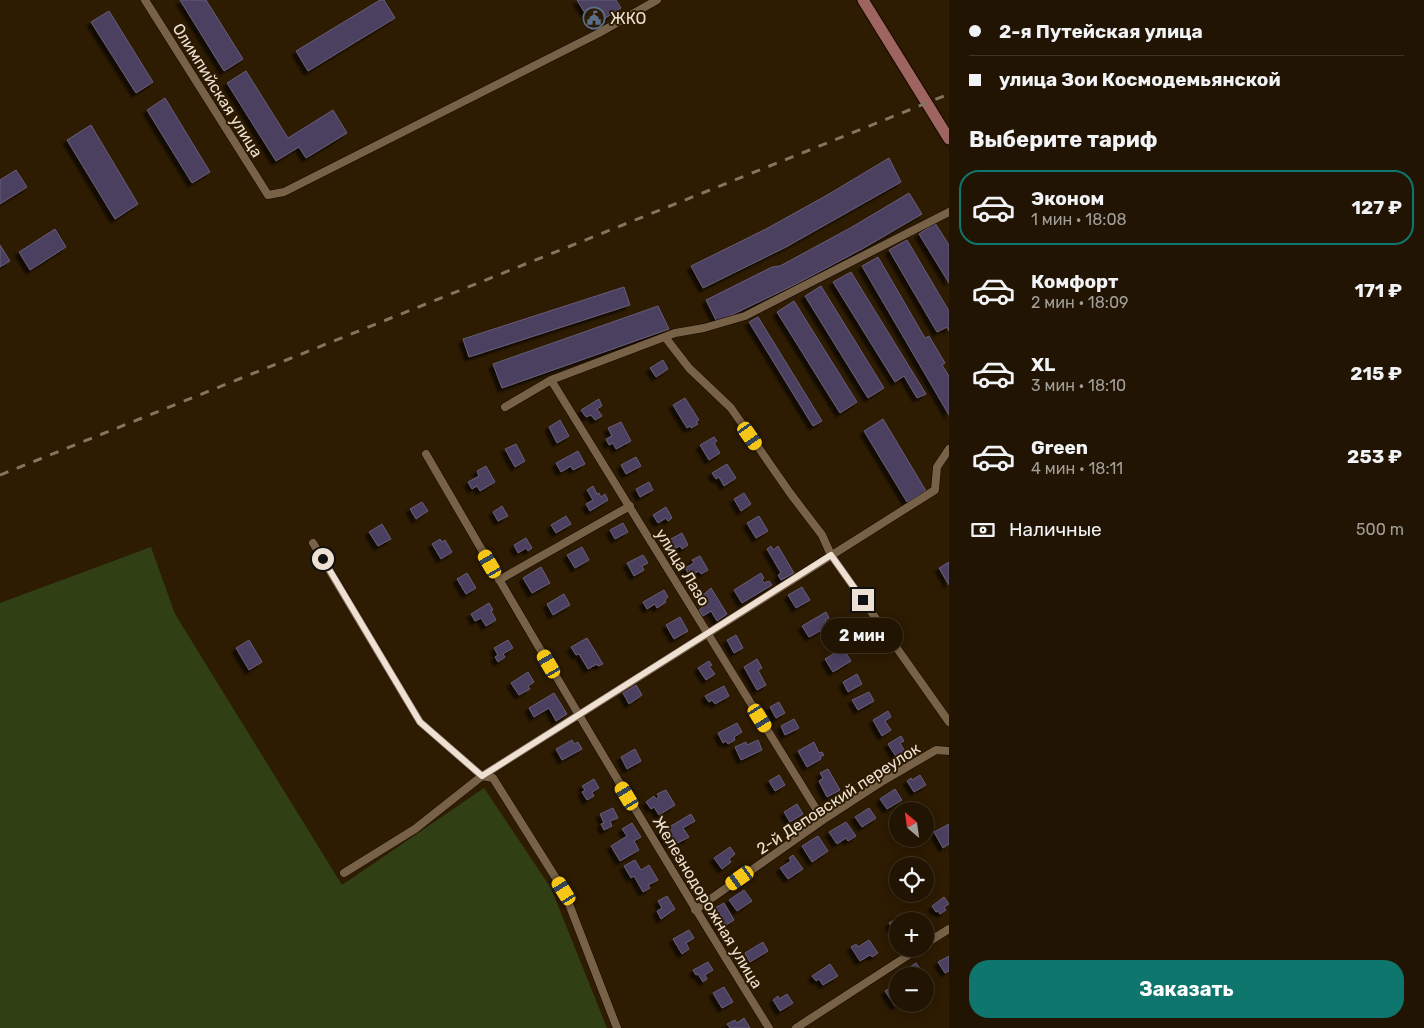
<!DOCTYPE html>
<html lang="ru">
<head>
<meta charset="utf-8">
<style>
  :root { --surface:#221402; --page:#2a1d0c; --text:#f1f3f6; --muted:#a29e99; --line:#3f3324; --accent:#0f766e }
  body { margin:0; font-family:Rubik,sans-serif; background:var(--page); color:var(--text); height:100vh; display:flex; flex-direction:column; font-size:19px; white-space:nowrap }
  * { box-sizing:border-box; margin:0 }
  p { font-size:16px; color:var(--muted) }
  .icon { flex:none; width:28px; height:28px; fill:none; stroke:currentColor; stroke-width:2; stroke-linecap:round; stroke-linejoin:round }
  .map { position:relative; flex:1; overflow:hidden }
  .sheet { display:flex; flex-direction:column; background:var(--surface); width:475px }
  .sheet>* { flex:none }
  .banner { display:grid; align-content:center; height:110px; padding:0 20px; background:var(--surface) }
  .needle { width:32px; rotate:331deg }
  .buttons { position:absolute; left:889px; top:802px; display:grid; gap:10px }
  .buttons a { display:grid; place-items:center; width:45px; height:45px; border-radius:50%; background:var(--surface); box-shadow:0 2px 12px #0003,0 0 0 1px var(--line); font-size:25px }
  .end { position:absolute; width:22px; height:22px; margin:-11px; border:6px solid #eee1d3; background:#111; box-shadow:0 0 0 2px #111 }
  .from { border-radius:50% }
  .bubble { position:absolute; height:35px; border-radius:18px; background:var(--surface); box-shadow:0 2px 12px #0003,0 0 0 1px var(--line); font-size:16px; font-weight:700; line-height:35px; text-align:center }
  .car { position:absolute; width:15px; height:30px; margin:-15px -8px; border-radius:6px; box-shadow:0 0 4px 1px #0007; background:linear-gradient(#f5c518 24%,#345 0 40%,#f5c518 0 76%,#345 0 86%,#f5c518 0) }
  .banner b { display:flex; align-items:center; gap:18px; height:48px; font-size:19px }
  .banner b+b { border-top:1px solid var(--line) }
  .banner i { width:12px; height:12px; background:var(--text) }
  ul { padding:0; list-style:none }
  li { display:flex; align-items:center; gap:15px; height:75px; margin:0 10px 8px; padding:0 10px; border:2px solid transparent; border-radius:20px }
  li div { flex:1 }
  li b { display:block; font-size:19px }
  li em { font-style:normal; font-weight:700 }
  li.current { border-color:var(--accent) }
  li>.icon { width:45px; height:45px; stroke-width:1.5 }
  h2 { padding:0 20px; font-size:22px; line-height:60px }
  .pay { display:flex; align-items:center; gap:12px; height:55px; padding:0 20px; font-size:19px }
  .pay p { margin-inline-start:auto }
  .primary-button { display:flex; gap:10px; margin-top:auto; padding:10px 20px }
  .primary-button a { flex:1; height:58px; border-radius:20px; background:var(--accent); color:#fff; font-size:20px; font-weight:700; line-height:58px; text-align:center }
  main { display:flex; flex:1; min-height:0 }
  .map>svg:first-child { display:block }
  .green { fill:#314014 }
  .building { fill:#4b415e; stroke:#675d7b; filter:url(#shadow) }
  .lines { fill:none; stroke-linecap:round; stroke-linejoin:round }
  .street-casing { stroke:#150500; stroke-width:9 }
  .secondary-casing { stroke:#150500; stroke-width:13 }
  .street { stroke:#786247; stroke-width:8 }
  .secondary { stroke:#9e645f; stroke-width:11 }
  .rail { stroke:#847460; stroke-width:3; stroke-dasharray:9 9; stroke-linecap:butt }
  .route { stroke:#eee1d3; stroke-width:6 }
  .labels { text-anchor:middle; stroke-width:4; stroke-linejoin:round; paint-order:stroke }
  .poi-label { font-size:16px; fill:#eee1d3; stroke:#2d1b02; text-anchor:start }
  .street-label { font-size:16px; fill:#eee1d3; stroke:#2d1b02 }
</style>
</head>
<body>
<main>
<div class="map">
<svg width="949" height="1028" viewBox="0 0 949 1028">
  <defs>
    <filter id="shadow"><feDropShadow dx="-4" dy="4" stdDeviation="1" flood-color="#0009"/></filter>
  </defs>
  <rect width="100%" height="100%" fill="#2d1b02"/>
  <!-- green -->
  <path class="green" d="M 151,547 L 175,614 L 342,885 L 484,788 L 551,888 L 607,1028 L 0,1028 L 0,603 Z"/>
  <!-- building -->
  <path class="building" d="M 180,0 L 206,0 L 243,59 L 224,71 Z
    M 380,0 L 384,0 L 395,18 L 308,71 L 296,51 Z
    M 577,0 L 616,0 L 621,8 L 593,26 Z
    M 109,11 L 153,82 L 136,93 L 91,22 Z
    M 246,71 L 288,138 L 333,110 L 347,133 L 306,158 L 299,147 L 276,161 L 227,83 Z
    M 165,98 L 210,172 L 192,183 L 147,110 Z
    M 91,125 L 138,204 L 115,219 L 67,140 Z
    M 889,158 L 901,182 L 786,247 L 703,288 L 691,266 L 766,229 L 829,194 Z
    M 16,170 L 27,187 L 0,204 L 0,180 Z
    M 909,193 L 922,214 L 862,249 L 796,284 L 717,322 L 706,300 L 772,267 L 780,266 L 852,227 Z
    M 935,223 L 949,245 L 949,283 L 919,234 Z
    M 55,229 L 66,247 L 30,270 L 19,252 Z
    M 907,240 L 949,311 L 949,331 L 947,327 L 937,332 L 889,250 Z
    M 0,245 L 10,261 L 0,267 Z
    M 878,257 L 925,338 L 929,336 L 945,363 L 942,365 L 949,376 L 949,415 L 862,266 Z
    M 851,272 L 926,394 L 917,398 L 904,376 L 895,382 L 833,282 Z
    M 821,286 L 884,388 L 868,398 L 805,296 Z
    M 624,287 L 630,305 L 469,357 L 463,339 Z
    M 794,301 L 857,402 L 840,413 L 777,312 Z
    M 658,306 L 669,329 L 502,388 L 493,364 Z
    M 758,317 L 822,421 L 813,426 L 749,322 Z
    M 663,360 L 668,369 L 656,377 L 650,368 Z
    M 685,398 L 699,420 L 696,422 L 698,424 L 691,428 L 690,426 L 687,428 L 673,405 Z
    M 599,399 L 602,406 L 597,409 L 602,416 L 595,420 L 591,415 L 586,417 L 581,410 Z
    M 883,419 L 926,491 L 907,502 L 864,431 Z
    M 560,420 L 569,436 L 557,443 L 549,427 Z
    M 621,422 L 631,441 L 616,449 L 613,443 L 609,445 L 606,439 L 612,436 L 608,428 Z
    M 714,437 L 717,441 L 714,443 L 720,453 L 709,460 L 700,445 Z
    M 516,444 L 525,461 L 515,467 L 505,449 Z
    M 578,451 L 585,464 L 573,470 L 571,466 L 561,472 L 556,463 Z
    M 636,457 L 641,466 L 626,474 L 621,465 Z
    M 727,464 L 736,478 L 724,486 L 719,477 L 716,479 L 712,473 Z
    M 486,466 L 495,482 L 480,491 L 477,486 L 472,489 L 468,482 L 479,476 L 477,471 Z
    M 649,482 L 653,490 L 640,497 L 636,489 Z
    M 593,486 L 597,494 L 599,493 L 601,497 L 605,494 L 608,500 L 590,511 L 586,504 L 593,500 L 587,490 Z
    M 744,493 L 751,504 L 741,511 L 734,499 Z
    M 422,502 L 428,511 L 416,519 L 410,509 Z
    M 502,506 L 508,516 L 498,521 L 493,512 Z
    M 666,507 L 672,518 L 668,521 L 666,518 L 658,523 L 653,515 Z
    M 566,516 L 571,524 L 556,533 L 551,525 Z
    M 759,516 L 768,531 L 756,538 L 747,523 Z
    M 623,523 L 628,532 L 615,539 L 610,530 Z
    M 382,524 L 391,539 L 378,546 L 369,532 Z
    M 682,533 L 688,545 L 682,549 L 680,546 L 674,549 L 669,540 Z
    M 526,538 L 532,548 L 528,551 L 526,548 L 518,553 L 514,545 Z
    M 440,539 L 442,542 L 445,540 L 452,552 L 441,559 L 432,544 Z
    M 771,546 L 773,550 L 778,546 L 794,573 L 781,580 L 778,575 L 781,573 L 767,549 Z
    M 582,547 L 589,560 L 575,568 L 567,555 Z
    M 643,555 L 648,563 L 642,566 L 644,570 L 634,576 L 627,563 Z
    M 700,556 L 708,570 L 701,574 L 699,571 L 690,576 L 685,568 L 694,563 L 692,560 Z
    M 949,562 L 949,585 L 939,568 Z
    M 541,567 L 550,583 L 532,593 L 523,578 Z
    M 467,573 L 476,588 L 466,594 L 457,579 Z
    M 761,573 L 764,578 L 762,580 L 764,583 L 769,581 L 772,585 L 742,603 L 734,590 Z
    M 802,587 L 810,600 L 796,608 L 788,595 Z
    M 711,588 L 727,614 L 717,621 L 711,611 L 703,616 L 699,610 L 707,604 L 702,596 Z
    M 664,590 L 668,597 L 665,600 L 666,602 L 657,608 L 655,604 L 647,609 L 643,602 Z
    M 564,594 L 570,605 L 553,615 L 547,604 Z
    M 489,603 L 493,610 L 491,611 L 496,620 L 486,626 L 481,618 L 475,621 L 471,614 Z
    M 826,612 L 829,618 L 825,620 L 829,626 L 809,637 L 802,626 Z
    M 680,617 L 688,631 L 674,639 L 666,625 Z
    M 736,635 L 743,648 L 734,653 L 727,640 Z
    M 587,638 L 603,664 L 598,666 L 597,664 L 588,669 L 579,654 L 576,655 L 571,647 Z
    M 249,640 L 262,662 L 249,670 L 236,648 Z
    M 508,640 L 513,648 L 503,654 L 505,657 L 498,662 L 495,657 L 498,655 L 494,648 Z
    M 843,648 L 851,661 L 833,672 L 825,659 Z
    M 757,659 L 762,668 L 758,670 L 766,685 L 757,690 L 744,667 Z
    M 709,661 L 712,665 L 709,666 L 715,674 L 706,680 L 698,668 Z
    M 528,672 L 534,682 L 528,686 L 530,689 L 519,695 L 511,683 Z
    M 857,674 L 862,684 L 848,692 L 843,682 Z
    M 636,685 L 642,695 L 629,704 L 623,693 Z
    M 724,686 L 729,696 L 715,704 L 712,700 L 709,702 L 705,696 Z
    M 869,692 L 874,701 L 858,710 L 852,700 Z
    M 554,693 L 567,714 L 556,721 L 549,708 L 534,717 L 529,708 Z
    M 779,702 L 785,713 L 776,718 L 770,707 Z
    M 888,711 L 891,717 L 885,721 L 891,730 L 882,736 L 873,720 Z
    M 794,719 L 799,728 L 785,735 L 781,726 Z
    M 737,723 L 742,732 L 734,737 L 735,740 L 728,744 L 726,741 L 723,743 L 718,733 Z
    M 901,736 L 904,741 L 900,743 L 906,753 L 897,758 L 888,744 Z
    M 572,740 L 574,744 L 578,742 L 582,749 L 562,760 L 556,749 Z
    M 758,740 L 762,750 L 741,760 L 735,747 L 746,742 L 747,745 Z
    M 814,742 L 819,753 L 822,752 L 824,755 L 820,757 L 821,759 L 807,767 L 798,751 Z
    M 635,749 L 641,761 L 627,769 L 621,757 Z
    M 828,769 L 840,790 L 827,797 L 819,781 L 823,778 L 820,773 Z
    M 779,775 L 785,785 L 775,791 L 769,781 Z
    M 920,775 L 926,785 L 914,792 L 907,781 L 911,778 L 912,780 Z
    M 594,779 L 599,788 L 592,792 L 594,796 L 587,800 L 582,792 L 585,790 L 582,786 Z
    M 895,789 L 902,800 L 887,809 L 880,799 Z
    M 666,790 L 675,805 L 659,815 L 654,807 L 651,809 L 646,802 L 654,796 L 656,799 L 659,797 L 657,794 Z
    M 797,804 L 803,814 L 790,822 L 784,812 Z
    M 613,808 L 618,818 L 610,821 L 612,826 L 604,830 L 601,824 L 604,823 L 600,814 Z
    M 869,808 L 876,818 L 862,827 L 855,817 Z
    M 691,814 L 695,821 L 683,828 L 689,837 L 672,846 L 667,838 L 665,839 L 661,832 Z
    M 846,822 L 856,836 L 848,841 L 846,838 L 837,844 L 829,832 Z
    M 632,823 L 641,837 L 634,841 L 639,850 L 620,861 L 611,846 L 627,836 L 622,829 Z
    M 949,824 L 949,844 L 943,848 L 934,832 Z
    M 818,836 L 828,851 L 812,862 L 802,846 Z
    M 730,847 L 735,854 L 729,859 L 731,862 L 722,869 L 714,858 Z
    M 793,855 L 803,869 L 788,879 L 780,868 L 791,861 L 789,858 Z
    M 635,860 L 641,870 L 649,865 L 658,880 L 648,885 L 650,888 L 643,892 L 634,876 L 631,878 L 624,866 Z
    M 744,890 L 752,901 L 737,911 L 729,900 Z
    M 667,896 L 675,909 L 661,919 L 657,911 L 662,908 L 658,901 Z
    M 944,897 L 949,904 L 944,907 L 946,910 L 940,914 L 938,911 L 936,912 L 932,906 Z
    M 724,903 L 734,920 L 721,928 L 718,922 L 722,919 L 715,908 Z
    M 896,919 L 898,921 L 898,936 L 889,923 Z
    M 689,930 L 694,938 L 686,943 L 689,949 L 682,954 L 673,939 Z
    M 869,940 L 878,953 L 872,957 L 870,955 L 860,961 L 851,947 L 856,944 L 858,947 Z
    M 763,942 L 768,951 L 750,962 L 745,953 Z
    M 949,956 L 949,971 L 945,973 L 938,962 Z
    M 708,962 L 713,970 L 705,975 L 707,979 L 703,982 L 698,974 L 696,975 L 693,970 Z
    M 916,963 L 925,976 L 912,976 L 907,969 Z
    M 830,964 L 838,976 L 823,985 L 819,979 L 816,981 L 812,976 Z
    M 925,976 L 931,986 L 925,990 Z
    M 895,985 L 898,990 L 898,1004 L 899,1004 L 895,1006 L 885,991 Z
    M 724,987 L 733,1002 L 722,1008 L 713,993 Z
    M 787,994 L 793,1003 L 780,1011 L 773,1000 L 778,996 L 779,999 Z
    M 744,1018 L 750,1028 L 730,1028 L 727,1024 L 735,1020 L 737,1023 Z"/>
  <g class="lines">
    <!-- street casing -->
    <g class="street-casing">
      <path id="street" d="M 145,0 L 268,195 L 284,192 L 599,33 L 657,0
        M 665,337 L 689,368 L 731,408 L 790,493 L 822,535 L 831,555 L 949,722
        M 551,380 L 823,820
        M 505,407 L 551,380 L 675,333 L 704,328 L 745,316 L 949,212
        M 426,454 C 538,647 651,839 769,1028
        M 313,543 L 420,722 L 482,776 L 493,778 L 564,891 L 617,1028
        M 499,580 L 630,506
        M 344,873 L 415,829 L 482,776 L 935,490 L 937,467 L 949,449
        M 695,910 L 823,820 L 883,781 L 936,750 L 949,751
        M 925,944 L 949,929
        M 796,1028 L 918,949"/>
    </g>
    <!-- secondary casing -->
    <g class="secondary-casing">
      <path id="secondary" d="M 863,0 L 949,139"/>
    </g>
    <!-- street -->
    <use href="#street" class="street"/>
    <!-- secondary -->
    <use href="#secondary" class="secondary"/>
    <!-- rail -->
    <path class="rail" d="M 0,475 L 949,94"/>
  </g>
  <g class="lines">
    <!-- route -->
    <path class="route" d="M 323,559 L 420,722 L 482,776 L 831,555 L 863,600"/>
  </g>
  <!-- icons -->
  <defs>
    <g id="civic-ring" transform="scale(1.125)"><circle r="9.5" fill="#2d1b02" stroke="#5c6f8a" stroke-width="1.5"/><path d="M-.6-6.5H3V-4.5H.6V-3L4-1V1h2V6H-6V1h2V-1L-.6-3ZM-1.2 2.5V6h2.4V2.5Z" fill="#5c6f8a"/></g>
  </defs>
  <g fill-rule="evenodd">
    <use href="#civic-ring" x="594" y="18"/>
  </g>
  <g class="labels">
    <!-- poi labels -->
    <g class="poi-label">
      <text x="610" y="24">ЖКО</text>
    </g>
    <!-- street labels -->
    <g class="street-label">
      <text transform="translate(218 90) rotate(58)" y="6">Олимпийская улица</text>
      <text transform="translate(683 567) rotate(58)" y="6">улица Лазо</text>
      <text transform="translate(838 798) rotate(-33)" y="6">2-й Деповский переулок</text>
      <text transform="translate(708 902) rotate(59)" y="6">Железнодорожная улица</text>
    </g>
  </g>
</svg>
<div class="buttons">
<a><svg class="needle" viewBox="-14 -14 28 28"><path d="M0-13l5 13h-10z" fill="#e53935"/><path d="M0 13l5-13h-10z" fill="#a29e99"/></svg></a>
<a><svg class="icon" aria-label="locate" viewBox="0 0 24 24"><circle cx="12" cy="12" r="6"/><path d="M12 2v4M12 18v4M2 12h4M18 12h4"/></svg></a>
<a>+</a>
<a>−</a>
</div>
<i class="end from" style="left:323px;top:559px"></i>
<i class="end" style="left:863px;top:600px"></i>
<div class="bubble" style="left:821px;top:618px;width:82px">2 мин</div>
<i class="car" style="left:750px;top:436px;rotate:145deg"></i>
<i class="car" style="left:490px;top:564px;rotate:330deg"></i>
<i class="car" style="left:549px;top:664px;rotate:330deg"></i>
<i class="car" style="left:760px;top:718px;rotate:148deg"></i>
<i class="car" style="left:627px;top:796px;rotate:329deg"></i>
<i class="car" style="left:740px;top:878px;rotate:235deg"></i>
<i class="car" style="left:564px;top:891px;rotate:328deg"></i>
</div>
<section class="sheet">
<div class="banner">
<b><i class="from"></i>2-я Путейская улица</b>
<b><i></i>улица Зои Космодемьянской</b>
</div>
<h2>Выберите тариф</h2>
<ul>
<li class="current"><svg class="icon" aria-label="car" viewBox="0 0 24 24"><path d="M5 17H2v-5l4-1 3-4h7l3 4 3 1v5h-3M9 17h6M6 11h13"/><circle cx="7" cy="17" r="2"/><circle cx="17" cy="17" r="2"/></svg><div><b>Эконом</b><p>1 мин · 18:08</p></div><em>127 ₽</em></li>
<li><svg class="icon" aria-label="car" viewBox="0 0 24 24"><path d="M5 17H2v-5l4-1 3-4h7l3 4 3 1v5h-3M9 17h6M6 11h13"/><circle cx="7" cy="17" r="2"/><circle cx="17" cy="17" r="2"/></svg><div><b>Комфорт</b><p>2 мин · 18:09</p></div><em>171 ₽</em></li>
<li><svg class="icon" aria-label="car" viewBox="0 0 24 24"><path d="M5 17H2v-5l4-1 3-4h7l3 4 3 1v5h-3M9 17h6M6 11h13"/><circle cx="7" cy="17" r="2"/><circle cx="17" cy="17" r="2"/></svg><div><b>XL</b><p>3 мин · 18:10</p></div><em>215 ₽</em></li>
<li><svg class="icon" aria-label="car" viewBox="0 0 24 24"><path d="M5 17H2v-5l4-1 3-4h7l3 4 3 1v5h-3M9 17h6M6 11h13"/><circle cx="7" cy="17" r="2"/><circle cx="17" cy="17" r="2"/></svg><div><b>Green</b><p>4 мин · 18:11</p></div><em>253 ₽</em></li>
</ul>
<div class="pay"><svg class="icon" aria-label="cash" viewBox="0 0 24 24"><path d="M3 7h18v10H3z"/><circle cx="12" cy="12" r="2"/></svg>Наличные<p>500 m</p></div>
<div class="primary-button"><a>Заказать</a></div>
</section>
</main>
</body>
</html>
